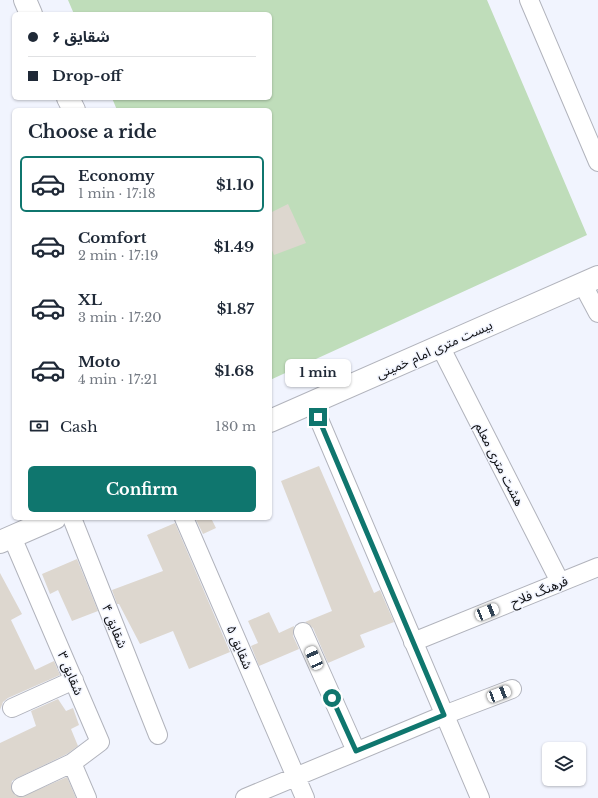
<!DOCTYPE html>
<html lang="en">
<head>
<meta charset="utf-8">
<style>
  :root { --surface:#fff; --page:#f2f2f3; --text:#1f2937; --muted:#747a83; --line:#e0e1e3; --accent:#0f766e }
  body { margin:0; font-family:"Libre Baskerville","Noto Sans Arabic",serif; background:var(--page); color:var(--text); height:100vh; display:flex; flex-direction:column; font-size:15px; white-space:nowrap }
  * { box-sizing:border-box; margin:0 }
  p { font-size:13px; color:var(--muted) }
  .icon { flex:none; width:22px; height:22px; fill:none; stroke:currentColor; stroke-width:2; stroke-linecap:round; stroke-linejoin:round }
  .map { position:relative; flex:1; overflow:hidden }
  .drawer { position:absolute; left:12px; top:108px; width:260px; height:412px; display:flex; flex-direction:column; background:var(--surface); border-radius:6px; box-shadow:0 1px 3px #0004 }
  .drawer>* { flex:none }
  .banner { position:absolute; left:12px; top:12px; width:260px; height:88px; border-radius:6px; box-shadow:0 1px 3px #0004; display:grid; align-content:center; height:88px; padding:0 16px; background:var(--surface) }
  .fabs { position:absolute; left:542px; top:742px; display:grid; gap:8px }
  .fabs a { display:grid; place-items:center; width:44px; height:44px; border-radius:6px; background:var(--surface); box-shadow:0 1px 3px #0004; font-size:20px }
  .end { position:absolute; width:18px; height:18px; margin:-9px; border:5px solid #0f766e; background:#fff; box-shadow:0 0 0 2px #fff }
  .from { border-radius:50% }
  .bubble { position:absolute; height:28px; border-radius:6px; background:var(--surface); box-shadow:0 1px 3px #0004; font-size:13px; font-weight:800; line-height:28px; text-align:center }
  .car { position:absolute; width:12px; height:24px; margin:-12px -6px; border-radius:5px; box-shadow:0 0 3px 1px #0007; background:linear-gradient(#fff 24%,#345 0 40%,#fff 0 76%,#345 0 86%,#fff 0) }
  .banner b { display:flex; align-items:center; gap:14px; height:38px; font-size:15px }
  .banner b+b { border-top:1px solid var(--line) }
  .banner i { width:10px; height:10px; background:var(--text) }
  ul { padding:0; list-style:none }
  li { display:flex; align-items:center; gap:12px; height:56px; margin:0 8px 6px; padding:0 8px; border:2px solid transparent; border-radius:6px }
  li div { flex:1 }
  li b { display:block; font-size:15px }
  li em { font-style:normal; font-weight:800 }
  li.current { border-color:var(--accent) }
  li>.icon { width:36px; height:36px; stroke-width:1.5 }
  h2 { padding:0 16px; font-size:18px; line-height:48px }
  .pay { display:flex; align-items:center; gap:10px; height:44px; padding:0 16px; font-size:15px }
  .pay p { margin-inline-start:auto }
  .action { display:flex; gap:8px; margin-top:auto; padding:8px 16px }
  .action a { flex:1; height:46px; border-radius:6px; background:var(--accent); color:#fff; font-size:16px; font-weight:800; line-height:46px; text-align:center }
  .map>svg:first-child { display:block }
  .green { fill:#bfddba }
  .building { fill:#ddd7cf }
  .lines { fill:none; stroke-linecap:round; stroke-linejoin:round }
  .street-casing { stroke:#b1b3bc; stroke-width:20 }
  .secondary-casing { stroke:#b1b3bc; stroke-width:24 }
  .street { stroke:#fff; stroke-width:18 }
  .secondary { stroke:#fff; stroke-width:22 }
  .route { stroke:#0f766e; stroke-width:5 }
  .labels { text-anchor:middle; stroke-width:3; stroke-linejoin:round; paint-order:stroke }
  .street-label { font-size:13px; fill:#0c0d10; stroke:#f1f4fe }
</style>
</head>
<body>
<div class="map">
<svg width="598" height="798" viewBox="0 0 598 798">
  <rect width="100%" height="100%" fill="#f1f4fe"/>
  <!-- green -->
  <path class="green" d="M 68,0 L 487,0 L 587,235 L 270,380 L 270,110 L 117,110 L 112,98 L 270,98 L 270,14 L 74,14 Z"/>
  <!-- building -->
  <path class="building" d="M 288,204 L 306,243 L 274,255 L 270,246 L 270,213 Z
    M 319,466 L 374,593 L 380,590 L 394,622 L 360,635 L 365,647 L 328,663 L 313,628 L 305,622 L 332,611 L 281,481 Z
    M 195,518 L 211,518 L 216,528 L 203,534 Z
    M 175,523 L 230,652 L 189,669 L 173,631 L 140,644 L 119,604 L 117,604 L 112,590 L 163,571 L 147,535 Z
    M 77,559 L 98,611 L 72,621 L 58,590 L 50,594 L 42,574 Z
    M 0,573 L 22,614 L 11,620 L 35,670 L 54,661 L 60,675 L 8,698 L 3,702 L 0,710 Z
    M 269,612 L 279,633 L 294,626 L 293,636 L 299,649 L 259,666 L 251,646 L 258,643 L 248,621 Z
    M 58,699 L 66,711 L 73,708 L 79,725 L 71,729 L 78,746 L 67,754 L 17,778 L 12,781 L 11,787 L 15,795 L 21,797 L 67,777 L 76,798 L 0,798 L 0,743 L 36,726 L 31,711 Z"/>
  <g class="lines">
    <!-- street casing -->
    <g class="street-casing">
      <path id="street" d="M 529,0 L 598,162
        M 582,283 L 598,313
        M 440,346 L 560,582
        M 312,403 L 480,798
        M 72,518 L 158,735
        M 184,518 L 305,798
        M 12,537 L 100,742 L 72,763 L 87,798
        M 303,632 L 356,751
        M 413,642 L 598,567
        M 12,708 L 74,680
        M 21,787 L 72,763
        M 245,798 L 444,715 L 512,689"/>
    </g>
    <!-- secondary casing -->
    <g class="secondary-casing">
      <path id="secondary" d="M 25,0 L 31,14
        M 68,98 L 74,110
        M 270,421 L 598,277
        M 0,542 L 55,518"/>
    </g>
    <!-- street -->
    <use href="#street" class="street"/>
    <!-- secondary -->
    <use href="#secondary" class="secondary"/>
  </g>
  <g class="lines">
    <!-- route -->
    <path class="route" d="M 318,417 L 444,715 L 356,751 L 332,698"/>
  </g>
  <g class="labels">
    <!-- street labels -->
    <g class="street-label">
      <text transform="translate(434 349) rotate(-24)" y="5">بیست متری امام خمینی</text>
      <text transform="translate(500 464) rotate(63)" y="5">هشت متری معلم</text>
      <text transform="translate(539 591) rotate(-22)" y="5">فرهنگ فلاح</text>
      <text transform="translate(115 626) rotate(68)" y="5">شقایق ۴</text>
      <text transform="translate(240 647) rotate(67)" y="5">شقایق ۵</text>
      <text transform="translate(71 673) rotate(67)" y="5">شقایق ۳</text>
    </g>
  </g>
</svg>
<div class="fabs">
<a><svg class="icon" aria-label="layers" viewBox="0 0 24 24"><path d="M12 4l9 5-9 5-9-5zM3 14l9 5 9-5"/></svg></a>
</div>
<i class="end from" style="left:332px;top:698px"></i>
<i class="end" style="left:318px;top:417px"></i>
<div class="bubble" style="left:285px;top:359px;width:66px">1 min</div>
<i class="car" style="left:487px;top:612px;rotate:68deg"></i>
<i class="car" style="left:314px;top:658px;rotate:336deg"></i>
<i class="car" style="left:499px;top:694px;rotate:69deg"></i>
<div class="banner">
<b><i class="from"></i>شقایق ۶</b>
<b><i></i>Drop-off</b>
</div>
<section class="drawer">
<h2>Choose a ride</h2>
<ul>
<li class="current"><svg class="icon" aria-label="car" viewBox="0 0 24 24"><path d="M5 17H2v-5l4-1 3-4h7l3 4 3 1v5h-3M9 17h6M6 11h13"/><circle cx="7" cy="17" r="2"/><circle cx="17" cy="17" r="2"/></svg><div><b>Economy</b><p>1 min · 17:18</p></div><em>$1.10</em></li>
<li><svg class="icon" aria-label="car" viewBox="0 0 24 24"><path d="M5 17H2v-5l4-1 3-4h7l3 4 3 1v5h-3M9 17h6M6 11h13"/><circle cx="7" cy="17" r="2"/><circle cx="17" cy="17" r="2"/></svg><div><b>Comfort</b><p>2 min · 17:19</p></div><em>$1.49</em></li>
<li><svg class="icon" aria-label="car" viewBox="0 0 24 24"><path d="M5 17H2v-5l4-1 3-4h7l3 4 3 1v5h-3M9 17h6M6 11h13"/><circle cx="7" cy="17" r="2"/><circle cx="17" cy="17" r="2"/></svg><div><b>XL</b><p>3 min · 17:20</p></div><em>$1.87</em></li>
<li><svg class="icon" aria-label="car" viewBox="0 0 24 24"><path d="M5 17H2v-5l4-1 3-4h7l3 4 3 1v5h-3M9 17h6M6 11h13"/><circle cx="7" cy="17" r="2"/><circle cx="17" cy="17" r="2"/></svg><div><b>Moto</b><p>4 min · 17:21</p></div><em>$1.68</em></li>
</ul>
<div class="pay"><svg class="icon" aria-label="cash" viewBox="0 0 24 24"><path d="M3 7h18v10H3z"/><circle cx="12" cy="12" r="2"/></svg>Cash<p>180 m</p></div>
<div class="action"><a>Confirm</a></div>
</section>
</div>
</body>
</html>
